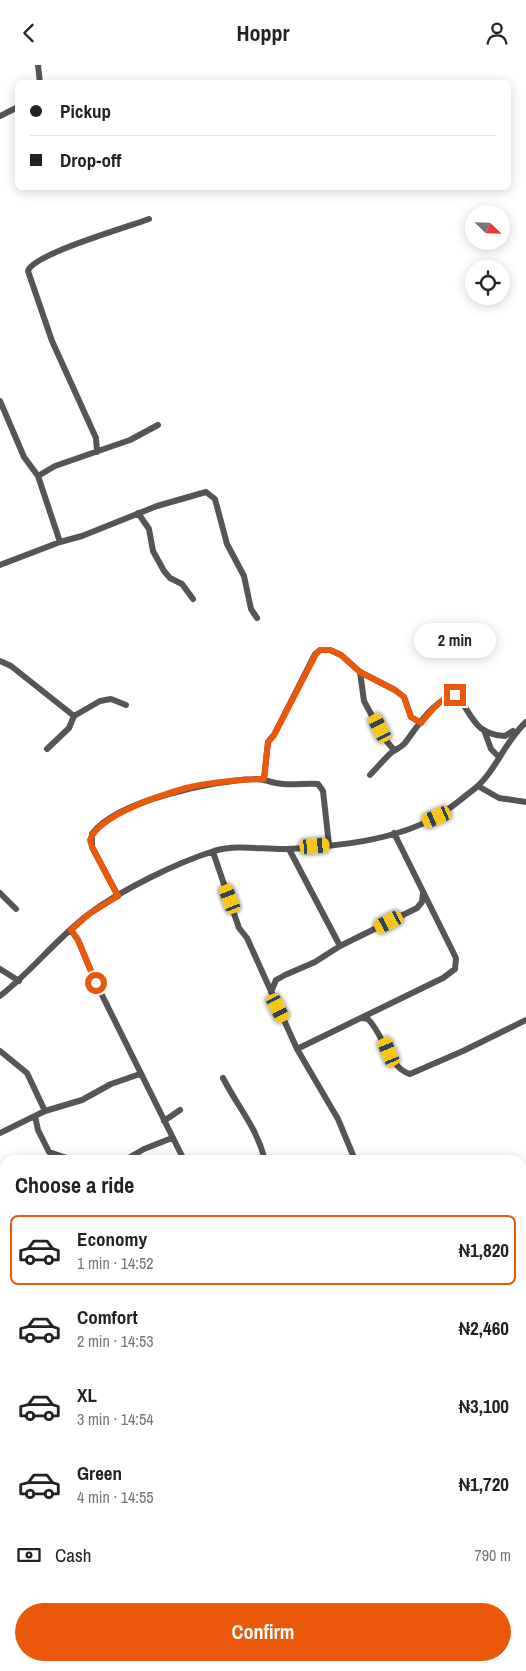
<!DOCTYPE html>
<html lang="en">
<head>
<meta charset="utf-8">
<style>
  :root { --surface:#fff; --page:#f2f2f2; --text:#222; --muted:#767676; --line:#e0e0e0; --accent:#ea580c }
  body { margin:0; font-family:"Archivo Narrow",sans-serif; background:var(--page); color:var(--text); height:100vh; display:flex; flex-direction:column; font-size:19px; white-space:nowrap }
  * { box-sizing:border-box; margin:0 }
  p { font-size:16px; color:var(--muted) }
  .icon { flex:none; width:28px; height:28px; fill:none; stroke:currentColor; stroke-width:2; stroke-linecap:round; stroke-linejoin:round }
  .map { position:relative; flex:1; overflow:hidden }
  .side { position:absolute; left:0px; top:1090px; width:526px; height:516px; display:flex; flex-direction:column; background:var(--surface); border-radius:15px 15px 0 0; box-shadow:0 2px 12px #0003 }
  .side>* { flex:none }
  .guide { position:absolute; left:15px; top:15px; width:496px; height:110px; border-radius:8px; box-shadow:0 2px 12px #0003; display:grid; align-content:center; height:110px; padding:0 15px; background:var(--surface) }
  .needle { width:32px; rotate:113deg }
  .buttons { position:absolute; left:465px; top:140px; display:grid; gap:10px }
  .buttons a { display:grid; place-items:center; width:45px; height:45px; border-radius:50%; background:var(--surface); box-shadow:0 2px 12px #0003; font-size:25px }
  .end { position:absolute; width:22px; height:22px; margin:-11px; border:6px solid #ea580c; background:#fff; box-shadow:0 0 0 2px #fff }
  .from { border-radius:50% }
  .bubble { position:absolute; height:35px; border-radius:18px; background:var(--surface); box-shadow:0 2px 12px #0003; font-size:16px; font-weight:700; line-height:35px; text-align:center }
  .car { position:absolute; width:15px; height:30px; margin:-15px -8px; border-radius:6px; box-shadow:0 0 4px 1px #0007; background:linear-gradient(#f5c518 24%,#345 0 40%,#f5c518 0 76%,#345 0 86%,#f5c518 0) }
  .guide b { display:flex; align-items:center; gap:18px; height:48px; font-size:19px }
  .guide b+b { border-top:1px solid var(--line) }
  .guide i { width:12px; height:12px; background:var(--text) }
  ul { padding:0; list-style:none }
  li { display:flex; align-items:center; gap:15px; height:70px; margin:0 10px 8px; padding:0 5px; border:2px solid transparent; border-radius:8px }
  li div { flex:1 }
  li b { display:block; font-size:19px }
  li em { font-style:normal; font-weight:700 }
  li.on { border-color:var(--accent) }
  li>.icon { width:45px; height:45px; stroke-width:1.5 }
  h2 { padding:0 15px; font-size:22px; line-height:60px }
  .pay { display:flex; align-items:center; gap:12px; height:55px; padding:0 15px; font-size:19px }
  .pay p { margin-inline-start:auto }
  .button { display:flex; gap:10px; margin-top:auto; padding:10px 15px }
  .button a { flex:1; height:58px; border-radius:30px; background:var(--accent); color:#fff; font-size:20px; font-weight:700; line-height:58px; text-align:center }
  header { display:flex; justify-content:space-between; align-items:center; height:65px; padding:0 15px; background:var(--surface); font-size:22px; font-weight:700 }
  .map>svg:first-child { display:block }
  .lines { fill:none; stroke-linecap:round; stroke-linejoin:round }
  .minor { stroke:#555; stroke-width:6 }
  .route { stroke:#ea580c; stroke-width:6 }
</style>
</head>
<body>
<header><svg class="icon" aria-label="back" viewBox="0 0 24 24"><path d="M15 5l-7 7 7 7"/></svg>Hoppr<svg class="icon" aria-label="person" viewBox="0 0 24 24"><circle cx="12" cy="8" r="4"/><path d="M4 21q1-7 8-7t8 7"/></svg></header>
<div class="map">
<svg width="526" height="1606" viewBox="0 0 526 1606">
  <rect width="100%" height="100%" fill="#fff"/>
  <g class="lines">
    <!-- minor -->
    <path class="minor" d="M 38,0 L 40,18
      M 0,51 L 18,42
      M 0,336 L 24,392 L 38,411 L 60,477
      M 97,387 L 96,373 L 52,276 L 28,206 C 33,189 128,162 149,154
      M 38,411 L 55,401 L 130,375 L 158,360
      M 138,448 L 149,464 L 153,486 L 164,506 L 170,513 L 182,519 L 193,534
      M 0,500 L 60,477 L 82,471 L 157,441 L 206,427 L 215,434 L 227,479 L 244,511 L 251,544 L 257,553
      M 0,596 L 11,601 L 74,651
      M 360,607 L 364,636 L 384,673 L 394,685
      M 484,665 L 491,684 L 499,692
      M 47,684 L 69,663 L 74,651 L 100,636 L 111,634 L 126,640
      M 370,710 C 377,703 384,694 392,687 C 396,684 401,683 405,678 C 417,662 431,639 451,631 L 458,632 C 473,651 474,669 505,671 L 513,666
      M 264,714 L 268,677 L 274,670 L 315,589 L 320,585 L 330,585 L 341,590 L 360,607 L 395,625 L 404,632 L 411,652 L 421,658
      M 478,721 L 499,733 L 526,737
      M 289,784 L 340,881
      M 213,787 L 239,863 L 247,873 L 297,984 L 338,1054 L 355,1095
      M 0,828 L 16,844
      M 118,831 L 92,782 L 92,769 C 117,735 213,716 254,714 C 263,713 268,717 276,718 C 290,721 304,718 318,719 L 323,726 L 329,780
      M 71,865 L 78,875 L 96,918 L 184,1095
      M 0,904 L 19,916
      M 271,927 L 276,915 L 285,910 L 315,897 L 340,881 L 417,843 L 422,837 L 423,828
      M 0,931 C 32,906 57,873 89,849 C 121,825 176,798 214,786 C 239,779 264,785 289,784 C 337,781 393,776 436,752 C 449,745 461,734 473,725 C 496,707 504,677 526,657
      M 362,953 L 368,954 C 384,970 389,1003 410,1009 L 463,986 L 526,955
      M 297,984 L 443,913 L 455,904 L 456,893 L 394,768
      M 0,986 L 27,1008 L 45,1046
      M 223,1013 C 239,1044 256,1061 265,1095
      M 35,1051 L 38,1065 L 49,1087 L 73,1095
      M 164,1056 L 180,1045
      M 0,1068 L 45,1046 L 82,1035 L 111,1019 L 140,1009
      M 125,1095 L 144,1084 L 172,1073
      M 0,1156 L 5,1154
      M 0,1162 L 5,1170
      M 0,1188 L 5,1187
      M 521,1221 L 526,1218
      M 521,1267 L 526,1274
      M 0,1316 L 5,1324
      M 0,1338 L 5,1335
      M 521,1417 L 526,1420
      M 521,1545 L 526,1537
      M 319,1601 L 321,1606
      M 408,1606 L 410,1601
      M 488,1606 L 490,1601"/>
  </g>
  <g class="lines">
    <!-- route -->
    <path class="route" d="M 96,918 L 78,875 L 71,865 L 89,849 L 118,831 L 92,782 L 90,775 C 99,750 161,730 186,723 C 211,717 239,715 264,714 L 268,677 L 274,670 L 316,589 L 320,585 L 330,585 L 341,590 L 360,607 L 395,625 L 404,632 L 411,652 L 421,658 C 430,648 440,632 455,630"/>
  </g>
</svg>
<div class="buttons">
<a><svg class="needle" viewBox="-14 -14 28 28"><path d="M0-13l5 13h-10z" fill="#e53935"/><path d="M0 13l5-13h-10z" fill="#767676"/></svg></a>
<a><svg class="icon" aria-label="locate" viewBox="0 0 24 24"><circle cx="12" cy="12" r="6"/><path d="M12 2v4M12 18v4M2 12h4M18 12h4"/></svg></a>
</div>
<i class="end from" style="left:96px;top:918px"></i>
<i class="end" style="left:455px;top:630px"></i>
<div class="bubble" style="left:414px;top:558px;width:82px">2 min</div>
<i class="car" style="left:380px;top:663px;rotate:333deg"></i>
<i class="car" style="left:437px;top:752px;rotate:247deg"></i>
<i class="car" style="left:315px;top:781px;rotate:85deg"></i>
<i class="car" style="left:230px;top:834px;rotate:339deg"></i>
<i class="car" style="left:389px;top:857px;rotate:243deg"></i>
<i class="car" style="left:278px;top:943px;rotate:153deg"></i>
<i class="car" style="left:389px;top:987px;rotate:337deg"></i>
<div class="guide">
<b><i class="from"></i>Pickup</b>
<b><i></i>Drop-off</b>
</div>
<section class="side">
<h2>Choose a ride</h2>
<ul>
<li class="on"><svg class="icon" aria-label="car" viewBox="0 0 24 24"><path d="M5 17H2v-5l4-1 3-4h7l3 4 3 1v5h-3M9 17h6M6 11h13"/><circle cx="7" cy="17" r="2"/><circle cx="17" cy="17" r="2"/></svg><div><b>Economy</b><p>1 min · 14:52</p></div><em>₦1,820</em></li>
<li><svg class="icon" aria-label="car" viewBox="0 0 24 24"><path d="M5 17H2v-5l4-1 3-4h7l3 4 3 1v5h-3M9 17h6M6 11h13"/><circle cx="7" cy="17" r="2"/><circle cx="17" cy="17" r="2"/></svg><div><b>Comfort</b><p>2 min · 14:53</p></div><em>₦2,460</em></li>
<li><svg class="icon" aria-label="car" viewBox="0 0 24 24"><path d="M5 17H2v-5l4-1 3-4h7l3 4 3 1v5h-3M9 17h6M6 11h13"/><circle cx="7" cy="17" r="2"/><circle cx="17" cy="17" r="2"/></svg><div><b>XL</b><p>3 min · 14:54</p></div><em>₦3,100</em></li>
<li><svg class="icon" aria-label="car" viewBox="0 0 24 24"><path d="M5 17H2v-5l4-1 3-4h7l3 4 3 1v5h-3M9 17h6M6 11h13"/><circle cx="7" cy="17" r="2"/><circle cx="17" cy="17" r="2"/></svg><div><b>Green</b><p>4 min · 14:55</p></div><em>₦1,720</em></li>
</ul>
<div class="pay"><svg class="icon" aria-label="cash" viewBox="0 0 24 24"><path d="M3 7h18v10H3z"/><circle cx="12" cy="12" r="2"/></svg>Cash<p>790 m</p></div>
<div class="button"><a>Confirm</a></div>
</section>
</div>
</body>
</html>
